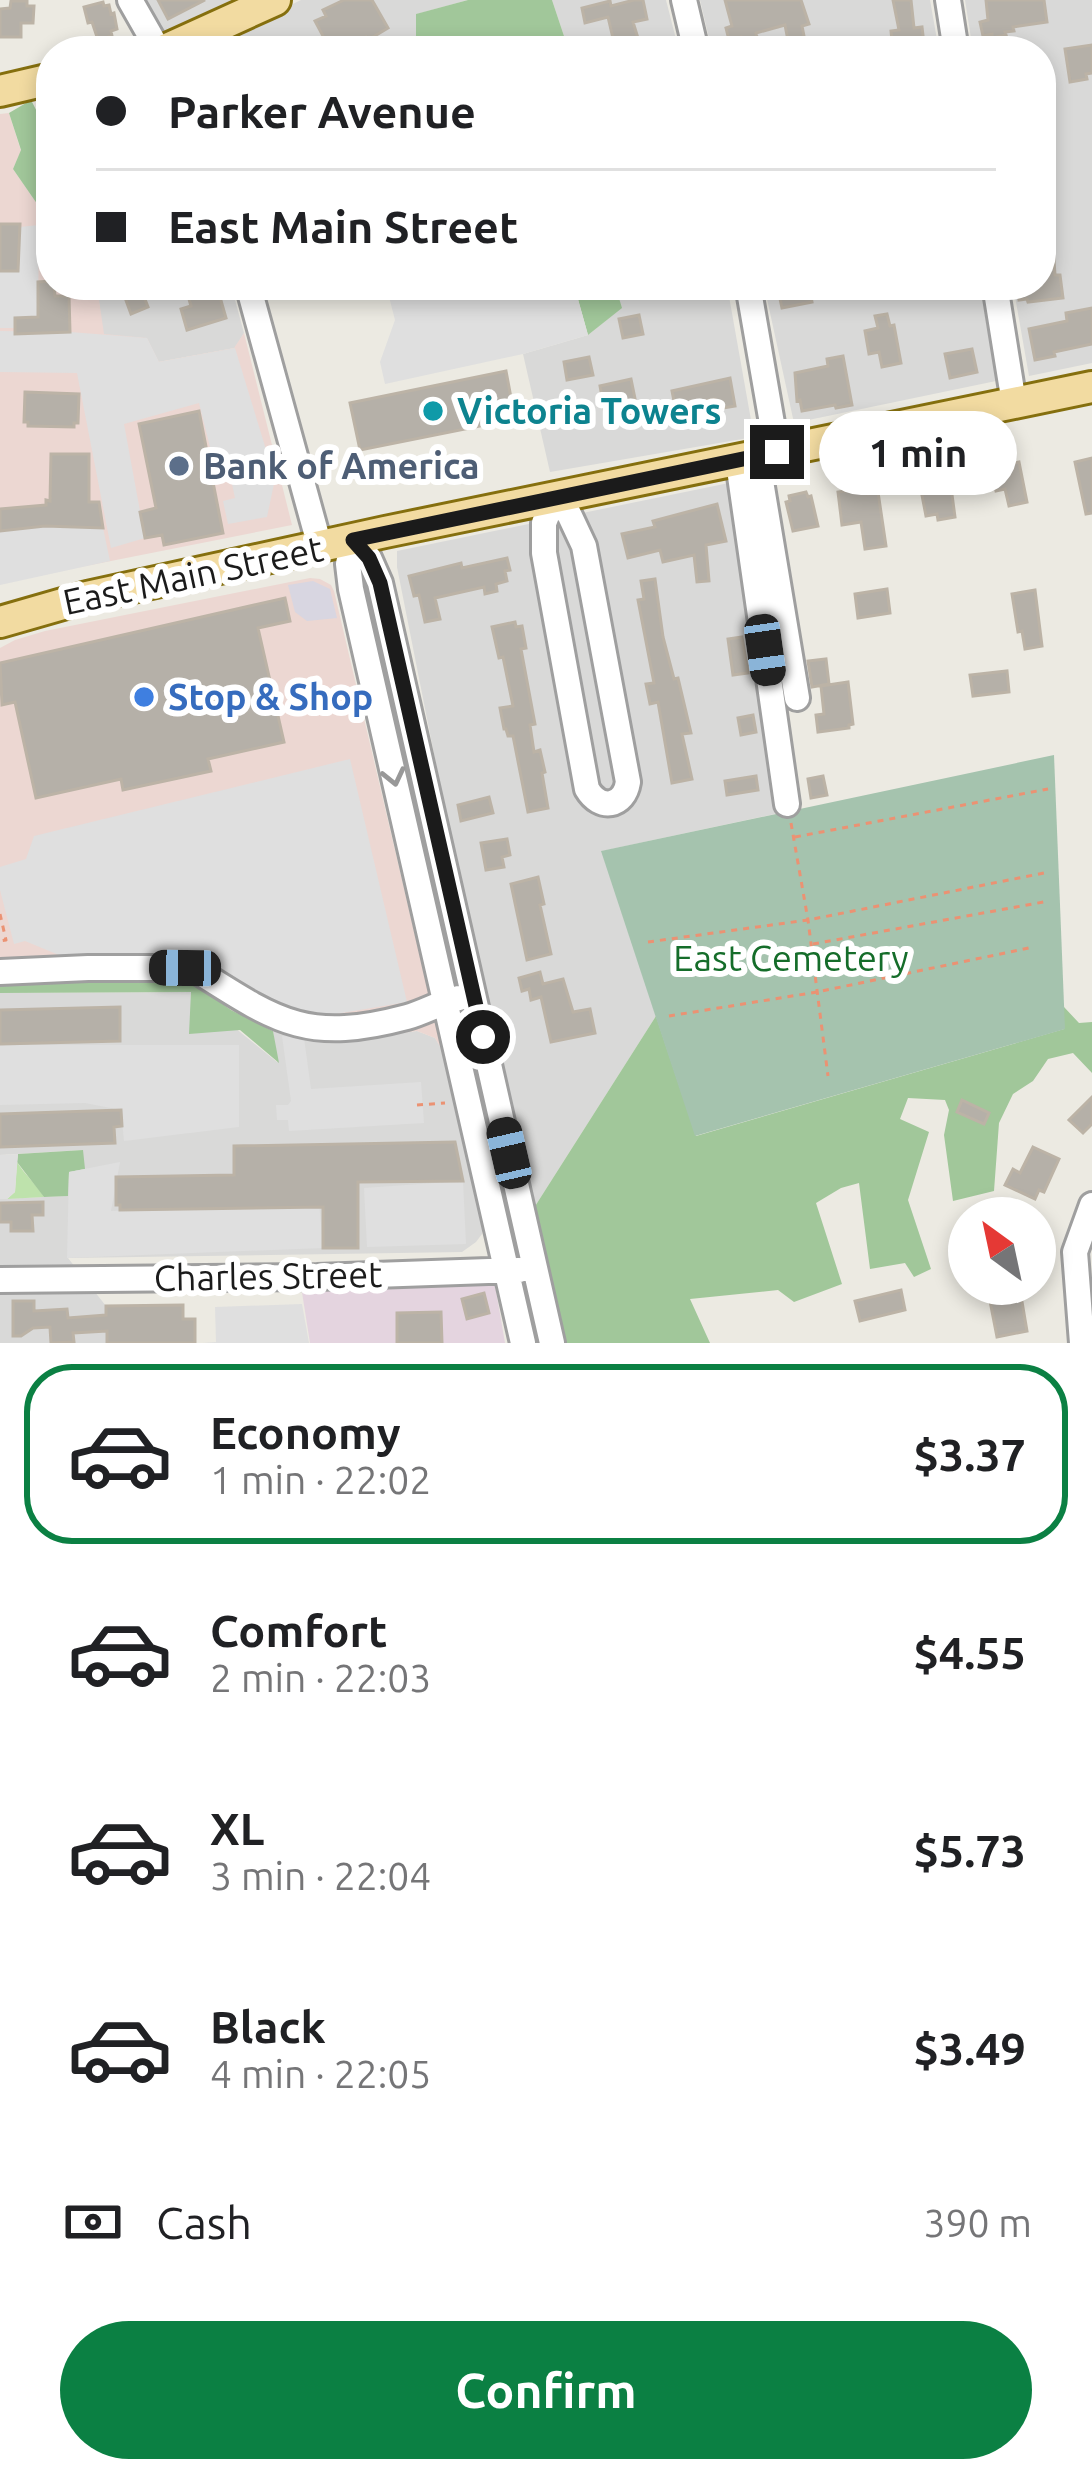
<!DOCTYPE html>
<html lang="en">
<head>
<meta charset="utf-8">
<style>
  :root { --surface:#fff; --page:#f6f6f6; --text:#202124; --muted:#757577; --line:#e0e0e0; --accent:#0b8043 }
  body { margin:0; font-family:Ubuntu,sans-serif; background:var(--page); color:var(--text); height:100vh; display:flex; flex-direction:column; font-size:45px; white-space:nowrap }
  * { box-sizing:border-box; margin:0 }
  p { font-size:39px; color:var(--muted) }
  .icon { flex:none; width:66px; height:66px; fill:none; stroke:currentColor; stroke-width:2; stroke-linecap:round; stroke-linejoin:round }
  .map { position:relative; height:1343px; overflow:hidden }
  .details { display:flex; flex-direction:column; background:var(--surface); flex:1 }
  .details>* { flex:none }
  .hud { position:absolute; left:36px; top:36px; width:1020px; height:264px; border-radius:48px; box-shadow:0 6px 18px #0003; display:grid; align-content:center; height:264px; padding:0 60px; background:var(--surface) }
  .needle { width:78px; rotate:327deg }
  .tools { position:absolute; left:948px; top:1197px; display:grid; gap:24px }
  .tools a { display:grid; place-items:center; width:108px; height:108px; border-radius:50%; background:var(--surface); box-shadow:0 6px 18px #0003; font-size:60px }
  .end { position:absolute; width:54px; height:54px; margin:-27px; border:15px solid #1b1b1b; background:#fff; box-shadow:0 0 0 6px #fff }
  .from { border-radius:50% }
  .bubble { position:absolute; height:84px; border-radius:42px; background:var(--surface); box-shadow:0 6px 18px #0003; font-size:39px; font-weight:700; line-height:84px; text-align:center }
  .car { position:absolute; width:36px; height:72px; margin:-36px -18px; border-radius:15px; box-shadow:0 0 9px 3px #0007; background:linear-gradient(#222 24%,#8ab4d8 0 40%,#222 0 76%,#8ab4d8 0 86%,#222 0) }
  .hud b { display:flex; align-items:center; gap:42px; height:114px; font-size:45px }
  .hud b+b { border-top:3px solid var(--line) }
  .hud i { width:30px; height:30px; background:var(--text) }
  ul { padding:21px 0 0; list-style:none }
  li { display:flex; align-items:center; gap:36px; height:180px; margin:0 24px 18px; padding:0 36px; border:6px solid transparent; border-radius:48px }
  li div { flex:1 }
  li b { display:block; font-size:45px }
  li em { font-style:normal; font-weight:700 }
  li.on { border-color:var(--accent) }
  li>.icon { width:108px; height:108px; stroke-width:1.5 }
  .pay { display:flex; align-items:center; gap:30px; height:132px; padding:0 60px; font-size:45px }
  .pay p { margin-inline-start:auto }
  .primary-button { display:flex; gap:24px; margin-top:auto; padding:24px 60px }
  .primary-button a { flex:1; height:138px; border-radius:72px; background:var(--accent); color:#fff; font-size:48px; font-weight:700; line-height:138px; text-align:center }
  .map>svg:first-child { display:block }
  .residential { fill:#d9d9d8 }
  .commercial { fill:#ecd7d2 }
  .industrial { fill:#e4d4df }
  .grass { fill:#bee2ac }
  .forest { fill:#a1c79a }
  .cemetery { fill:#a5c3ae }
  .parking { fill:#dfdfdf }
  .plaza { fill:#d8d6e1 }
  .building { fill:#b5b0a8; stroke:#bcb3a6; stroke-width:3 }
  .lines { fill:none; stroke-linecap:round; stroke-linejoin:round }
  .minor-casing { stroke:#9f9f9f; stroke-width:30 }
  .major-casing { stroke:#856f0e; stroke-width:36 }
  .path { stroke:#eb9273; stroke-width:3; stroke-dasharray:6 6; stroke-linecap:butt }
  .minor { stroke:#fff; stroke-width:24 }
  .major { stroke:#f2dba1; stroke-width:30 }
  .oneway { stroke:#989898 }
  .route { stroke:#1b1b1b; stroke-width:15 }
  .culture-dot { fill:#0f9aa8; stroke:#fff; stroke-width:4.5 }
  .service-dot { fill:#5c6f8a; stroke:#fff; stroke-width:4.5 }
  .shop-dot { fill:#3f7fe0; stroke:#fff; stroke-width:4.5 }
  .labels { text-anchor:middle; stroke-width:12; stroke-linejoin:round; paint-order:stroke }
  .culture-label { font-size:36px; font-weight:bold; fill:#0d838f; stroke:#fff; text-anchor:start }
  .service-label { font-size:36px; font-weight:bold; fill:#4e5e75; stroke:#fff; text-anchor:start }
  .street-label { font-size:36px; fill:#1b1b1b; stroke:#fff }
  .shop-label { font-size:36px; font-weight:bold; fill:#366cbe; stroke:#fff; text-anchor:start }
  .park-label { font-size:36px; fill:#156d2a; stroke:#fff }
</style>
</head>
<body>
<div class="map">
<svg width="1092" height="1343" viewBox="0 0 1092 1343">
  <rect width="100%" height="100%" fill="#eceae2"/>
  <!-- residential -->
  <path class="residential" d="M 146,0 L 237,0 L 165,34 Z
    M 301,0 L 468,0 L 417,14 L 416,51 L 197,51 Z
    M 552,0 L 666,0 L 679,51 L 569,51 Z
    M 700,0 L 930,0 L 939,51 L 712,51 Z
    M 965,0 L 1092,0 L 1092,363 L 1029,376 L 1013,285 L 1041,285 L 1041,51 L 973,51 Z
    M 97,285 L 231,285 L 244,333 L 235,348 L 158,362 L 103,335 Z
    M 615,285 L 727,285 L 754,437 L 550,472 L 523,354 L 588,335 L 621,308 Z
    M 764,285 L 980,285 L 996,381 L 794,423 Z
    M 729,483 L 775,814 L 602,851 L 656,1016 L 532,1211 L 475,961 L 397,567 L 397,551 Z
    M 191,992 L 277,1062 L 273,1031 L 335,1041 L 417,1031 L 435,1038 L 444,1053 L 483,1216 L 482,1234 L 476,1242 L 462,1252 L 68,1258 L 106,1306 L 107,1343 L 0,1343 L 0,1199 L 67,1196 L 69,1172 L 84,1169 L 82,1150 L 0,1155 L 0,993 Z"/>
  <!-- commercial -->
  <path class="commercial" d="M 9,113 L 21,151 L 13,169 L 51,224 L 51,285 L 63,285 L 69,296 L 98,293 L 104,334 L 147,338 L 159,362 L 234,348 L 244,333 L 292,525 L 0,583 L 0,114 Z
    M 310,578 L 320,579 L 331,585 L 334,591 L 442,1050 L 435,1038 L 417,1031 L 335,1041 L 273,1031 L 231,1010 L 187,979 L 0,979 L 0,648 L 15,640 L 45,631 Z"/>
  <!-- industrial -->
  <path class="industrial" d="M 495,1285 L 505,1343 L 310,1343 L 301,1286 Z"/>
  <!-- grass -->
  <path class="grass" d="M 17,1162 C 25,1175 36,1184 44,1197 L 7,1199 L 15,1192 Z"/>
  <!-- forest -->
  <path class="forest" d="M 468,0 L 552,0 L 569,51 L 416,51 L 416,14 Z
    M 31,100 L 51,139 L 51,224 L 13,169 L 21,150 L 9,113 Z
    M 574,285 L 615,285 L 622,308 L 588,335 Z
    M 0,979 L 187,979 L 231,1010 L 273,1031 L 279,1063 L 240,1030 L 189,1034 L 191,992 L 0,993 Z
    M 1064,1007 L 1079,1023 L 1092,1022 L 1092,1073 L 1073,1053 L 1048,1059 L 1033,1081 L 1013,1094 L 999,1123 L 994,1191 L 953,1201 L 944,1135 L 949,1110 L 945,1100 L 908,1098 L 900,1119 L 929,1132 L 908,1200 L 931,1269 L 914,1277 L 905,1263 L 870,1269 L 859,1183 L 841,1188 L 816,1203 L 842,1284 L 794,1302 L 778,1290 L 690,1299 L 710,1343 L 562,1343 L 532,1211 L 656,1016 L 696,1136 L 1064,1029 Z
    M 83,1150 L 85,1169 L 69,1172 L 68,1196 L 44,1197 L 17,1162 L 18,1154 Z"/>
  <!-- cemetery -->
  <path class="cemetery" d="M 1054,755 L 1065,1029 L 695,1136 L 601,851 Z"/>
  <!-- parking -->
  <path class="parking" d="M 39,225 L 38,317 L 15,328 L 0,328 L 0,272 L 18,271 L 20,227 Z
    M 386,285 L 574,285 L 588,335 L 523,354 L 385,384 L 380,362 L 395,320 Z
    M 0,331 L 70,332 L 147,338 L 159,362 L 235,348 L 275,479 L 267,517 L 228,524 L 223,501 L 235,498 L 229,470 L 216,471 L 199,403 L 124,424 L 145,538 L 111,548 L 77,373 L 0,372 Z
    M 45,526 L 103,528 L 110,561 L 0,585 L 0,531 Z
    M 350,759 L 407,1002 L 330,1015 L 301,1013 L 271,1003 L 245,989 L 219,968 L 191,956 L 126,955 L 71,960 L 25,941 L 14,944 L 0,890 L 0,867 L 26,859 L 34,836 Z
    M 282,1036 L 304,1038 L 311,1089 L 421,1082 L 424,1123 L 289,1131 L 288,1120 L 277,1120 L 276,1105 L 288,1105 L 291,1101 Z
    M 0,1045 L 239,1045 L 239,1127 L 124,1141 L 121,1110 L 85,1103 L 0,1105 Z
    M 18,1154 L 15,1192 L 7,1199 L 0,1199 L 0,1155 Z
    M 120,1162 L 111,1211 L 319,1202 L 323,1248 L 67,1258 L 69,1172 Z
    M 463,1181 L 466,1244 L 367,1247 L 364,1188 Z
    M 302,1304 L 309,1343 L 203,1343 L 216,1342 L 215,1307 Z"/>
  <!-- plaza -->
  <path class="plaza" d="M 313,581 L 330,589 L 337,618 L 307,621 L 295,612 L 288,585 Z"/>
  <!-- building -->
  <path class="building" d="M 158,0 L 205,0 L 168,19 Z
    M 344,0 L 372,0 L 388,28 L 368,40 L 366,37 L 339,51 L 331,51 L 315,21 L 326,16 L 323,10 Z
    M 634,0 L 643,0 L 647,19 L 633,22 L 642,51 L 616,51 L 608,17 L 585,23 L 582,8 L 610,1 L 611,6 Z
    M 725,0 L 801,0 L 809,24 L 802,26 L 807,51 L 790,51 L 785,25 L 756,33 L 758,41 L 743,45 L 741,37 L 729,40 L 726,28 L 732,26 Z
    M 893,0 L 911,0 L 914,28 L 922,27 L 924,44 L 906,46 L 907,51 L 893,51 L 891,31 L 899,30 Z
    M 986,0 L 1044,0 L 1047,22 L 1013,27 L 1014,31 L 1005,32 L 1006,35 L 992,38 L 992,34 L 983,36 L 980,22 L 988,20 Z
    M 11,1 L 27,1 L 27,6 L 34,6 L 33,23 L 21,23 L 21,37 L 0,37 L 0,9 L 10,8 Z
    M 103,2 L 104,6 L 109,5 L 111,14 L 114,13 L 117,29 L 111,31 L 112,36 L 98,40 L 92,22 L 88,23 L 84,7 Z
    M 1092,45 L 1092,73 L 1086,74 L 1087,79 L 1070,82 L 1065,49 Z
    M 0,224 L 20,224 L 18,271 L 0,271 Z
    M 1053,245 L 1055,275 L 1060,275 L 1063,298 L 1028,302 L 1027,299 L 1019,300 L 1018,287 L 1041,285 L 1041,246 Z
    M 51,281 L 51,285 L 54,285 L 55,296 L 69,296 L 70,332 L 15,334 L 15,318 L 38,317 L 38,282 Z
    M 185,285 L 211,285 L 215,298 L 220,297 L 226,318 L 187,330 L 181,309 L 191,306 Z
    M 777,285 L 809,285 L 812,302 L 782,308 Z
    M 141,289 L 148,307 L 131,314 L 124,295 Z
    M 1092,308 L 1092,344 L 1054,352 L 1055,356 L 1035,360 L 1029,329 L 1067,321 L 1066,313 Z
    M 887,314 L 890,326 L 894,325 L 901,363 L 882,367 L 879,352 L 869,354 L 865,331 L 878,328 L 875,316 Z
    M 639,315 L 643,334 L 623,338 L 619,319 Z
    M 972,349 L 977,372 L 950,378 L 945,354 Z
    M 843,356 L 852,405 L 836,408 L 835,405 L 802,411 L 800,400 L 797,401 L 795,373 L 828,366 L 827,359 Z
    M 589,357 L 593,375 L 567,380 L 564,362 Z
    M 506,371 L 515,419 L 360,450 L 350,403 Z
    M 730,378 L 735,406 L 717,409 L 715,399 L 675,406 L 672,391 Z
    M 631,379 L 639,418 L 607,425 L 600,386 Z
    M 25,392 L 79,394 L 78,423 L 74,423 L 74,427 L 28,426 L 28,422 L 24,422 Z
    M 199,411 L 223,533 L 164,545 L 162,535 L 145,538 L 140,512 L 156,508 L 139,424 Z
    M 51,454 L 89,454 L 89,502 L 99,502 L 103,528 L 45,526 L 0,531 L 0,509 L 46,505 L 46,500 L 50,501 Z
    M 1092,458 L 1092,513 L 1086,514 L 1075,462 Z
    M 1019,462 L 1027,502 L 1009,506 L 1005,489 L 996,491 L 991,468 Z
    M 939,466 L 940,474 L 949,472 L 955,517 L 938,520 L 937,514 L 926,516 L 920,485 L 927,484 L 924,470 Z
    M 867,488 L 868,494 L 878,492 L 886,546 L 865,549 L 861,522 L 842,525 L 838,492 Z
    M 806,492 L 808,497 L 811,496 L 818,526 L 793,531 L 786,502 L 790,501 L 789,496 Z
    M 717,504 L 726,541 L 706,545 L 709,581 L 697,582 L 694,555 L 663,562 L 660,550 L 628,558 L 622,534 L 655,527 L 653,521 Z
    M 507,558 L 510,570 L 505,571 L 507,581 L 496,584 L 497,591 L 485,594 L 484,587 L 435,598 L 440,619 L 425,622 L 419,595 L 414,596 L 409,576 L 461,563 L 462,568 Z
    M 655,579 L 663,637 L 674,679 L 678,678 L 691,733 L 682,734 L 692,779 L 672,783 L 658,702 L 650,704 L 646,684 L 654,683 L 638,600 L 644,599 L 641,581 Z
    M 887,589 L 890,613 L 858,618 L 855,594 Z
    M 1035,590 L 1042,646 L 1025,649 L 1022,631 L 1018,632 L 1012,594 Z
    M 285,598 L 290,621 L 258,628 L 284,742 L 208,759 L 211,771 L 123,790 L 121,779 L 36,798 L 15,702 L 2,705 L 0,663 Z
    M 515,622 L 516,627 L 522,626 L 526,648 L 521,649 L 535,724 L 530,725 L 534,752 L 540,750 L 545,772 L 542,773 L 548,808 L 528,812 L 513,736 L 508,736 L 506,729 L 504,729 L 500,708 L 513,706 L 503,657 L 499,658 L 492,627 Z
    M 742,637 L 748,673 L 733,675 L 728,639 Z
    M 826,659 L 829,684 L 812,687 L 808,661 Z
    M 1007,671 L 1009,692 L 973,696 L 970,675 Z
    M 848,682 L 853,724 L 849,725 L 849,728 L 818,732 L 816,715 L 824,714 L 821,686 Z
    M 753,715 L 756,732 L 741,735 L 738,718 Z
    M 756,776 L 758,790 L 727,795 L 725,781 Z
    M 823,776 L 827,795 L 811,798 L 808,779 Z
    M 489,797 L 493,813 L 461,821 L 458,805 Z
    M 507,839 L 510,855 L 502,857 L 504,867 L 486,870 L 481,843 Z
    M 538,877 L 544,904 L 540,905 L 551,954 L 527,960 L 511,884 Z
    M 540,972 L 543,984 L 563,979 L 573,1012 L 590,1009 L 595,1033 L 551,1042 L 541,997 L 531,1000 L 529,989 L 522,991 L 519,978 Z
    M 120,1007 L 120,1041 L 0,1044 L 0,1010 Z
    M 1092,1097 L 1092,1124 L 1083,1133 L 1069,1120 Z
    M 962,1100 L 989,1113 L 984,1124 L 957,1112 Z
    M 121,1110 L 122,1126 L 114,1127 L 115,1143 L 0,1147 L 0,1114 Z
    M 455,1142 L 463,1181 L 358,1182 L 358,1248 L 323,1248 L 323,1207 L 120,1210 L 120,1205 L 116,1205 L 116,1177 L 234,1175 L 234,1146 Z
    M 1033,1147 L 1059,1159 L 1044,1192 L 1039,1190 L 1035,1199 L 1005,1185 L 1013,1169 L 1020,1173 Z
    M 43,1202 L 43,1215 L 32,1215 L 33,1231 L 11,1231 L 11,1222 L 0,1222 L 0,1203 Z
    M 901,1290 L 905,1310 L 860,1321 L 855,1301 Z
    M 1020,1290 L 1027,1331 L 997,1337 L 989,1296 Z
    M 484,1293 L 489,1313 L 467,1319 L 462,1299 Z
    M 13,1301 L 34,1301 L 34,1311 L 67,1309 L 68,1318 L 106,1315 L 106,1306 L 183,1305 L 183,1319 L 195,1319 L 195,1343 L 107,1343 L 107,1331 L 73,1333 L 74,1342 L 51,1343 L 50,1327 L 33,1328 L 21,1336 L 13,1336 Z
    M 441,1312 L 442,1343 L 397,1343 L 397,1313 Z"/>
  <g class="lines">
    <!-- minor casing -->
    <g class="minor-casing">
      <path id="minor" d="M 130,0 L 159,51
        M 684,0 L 696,51
        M 948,0 L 956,51
        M 248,285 L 320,547
        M 748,285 L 777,452
        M 995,285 L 1014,403
        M 757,457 L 797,698
        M 738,462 L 787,804
        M 554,498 L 569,514 L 584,546 L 628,782 C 624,807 600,811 587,789 L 544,553 L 544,523 Z
        M 353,540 L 369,558 L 380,583 L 552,1343
        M 353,540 L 348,564 L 351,589 L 523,1343
        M 0,972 L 88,968 L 185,968 L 199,972 C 279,1023 309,1043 407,1017 C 425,1012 441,1002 459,998
        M 0,1280 L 317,1277 L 519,1270
        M 1082,1343 L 1075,1252 L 1092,1205"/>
    </g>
    <!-- major casing -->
    <g class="major-casing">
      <path id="major" d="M 163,51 L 275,0
        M 0,91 L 51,79
        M 0,622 L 87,597 L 385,532 L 1092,387"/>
    </g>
    <!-- path -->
    <path class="path" d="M 791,823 L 808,920 L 828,1076
      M 795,837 L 1048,789
      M 0,914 L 6,940 L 0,941
      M 648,942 L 808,920 L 1049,872
      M 813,944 L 1049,901
      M 669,1016 L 817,992 L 1029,948
      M 417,1105 L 445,1103"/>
    <!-- minor -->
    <use href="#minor" class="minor"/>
    <!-- major -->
    <use href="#major" class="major"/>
  </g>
  <!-- one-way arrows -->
  <defs><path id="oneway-chevron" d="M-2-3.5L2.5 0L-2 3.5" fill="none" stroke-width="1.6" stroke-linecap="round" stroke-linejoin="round" transform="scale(3)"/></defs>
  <use class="oneway" href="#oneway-chevron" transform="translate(394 777) rotate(77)"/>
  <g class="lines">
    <!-- route -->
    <path class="route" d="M 483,1037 L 380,583 L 369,558 L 353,540 L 777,452"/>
  </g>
  <!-- markers -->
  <circle class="culture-dot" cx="433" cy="411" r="12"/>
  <circle class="service-dot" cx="179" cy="466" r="12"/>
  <circle class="shop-dot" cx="144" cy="697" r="12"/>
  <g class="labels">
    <!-- culture labels -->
    <g class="culture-label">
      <text x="457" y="424">Victoria Towers</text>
    </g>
    <!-- service labels -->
    <g class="service-label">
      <text x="203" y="479">Bank of America</text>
    </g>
    <!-- street labels -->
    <g class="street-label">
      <text transform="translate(193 575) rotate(-12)" y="13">East Main Street</text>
      <text transform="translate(268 1276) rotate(-1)" y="13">Charles Street</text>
    </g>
    <!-- shop labels -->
    <g class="shop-label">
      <text x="168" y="710">Stop &amp; Shop</text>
    </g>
    <!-- park labels -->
    <g class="park-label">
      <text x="791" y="971">East Cemetery</text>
    </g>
  </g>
</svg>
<div class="tools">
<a><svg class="needle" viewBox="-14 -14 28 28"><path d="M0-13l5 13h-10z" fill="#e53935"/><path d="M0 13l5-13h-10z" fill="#757577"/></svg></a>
</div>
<i class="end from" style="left:483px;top:1037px"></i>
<i class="end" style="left:777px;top:452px"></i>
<div class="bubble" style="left:819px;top:411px;width:198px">1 min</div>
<i class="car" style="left:765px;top:650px;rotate:172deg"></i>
<i class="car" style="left:185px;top:968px;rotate:271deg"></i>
<i class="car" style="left:509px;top:1153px;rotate:347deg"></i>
<div class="hud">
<b><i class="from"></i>Parker Avenue</b>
<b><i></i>East Main Street</b>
</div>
</div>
<section class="details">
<ul>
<li class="on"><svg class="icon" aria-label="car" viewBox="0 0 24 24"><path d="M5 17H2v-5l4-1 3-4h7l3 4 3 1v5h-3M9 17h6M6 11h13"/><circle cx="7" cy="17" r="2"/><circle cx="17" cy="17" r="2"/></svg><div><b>Economy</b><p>1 min · 22:02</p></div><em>$3.37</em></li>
<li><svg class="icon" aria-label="car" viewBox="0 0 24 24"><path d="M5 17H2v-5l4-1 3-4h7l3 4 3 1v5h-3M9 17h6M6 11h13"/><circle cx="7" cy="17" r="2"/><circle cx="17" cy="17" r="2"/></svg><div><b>Comfort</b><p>2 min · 22:03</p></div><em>$4.55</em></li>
<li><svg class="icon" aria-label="car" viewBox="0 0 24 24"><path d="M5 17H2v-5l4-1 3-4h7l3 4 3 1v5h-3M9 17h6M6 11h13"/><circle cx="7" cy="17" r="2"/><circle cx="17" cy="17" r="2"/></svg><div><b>XL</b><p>3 min · 22:04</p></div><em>$5.73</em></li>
<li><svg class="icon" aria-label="car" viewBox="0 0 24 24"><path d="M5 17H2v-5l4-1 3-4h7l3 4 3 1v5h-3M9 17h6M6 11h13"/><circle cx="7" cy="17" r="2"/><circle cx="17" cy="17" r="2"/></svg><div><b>Black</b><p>4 min · 22:05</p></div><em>$3.49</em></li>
</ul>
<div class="pay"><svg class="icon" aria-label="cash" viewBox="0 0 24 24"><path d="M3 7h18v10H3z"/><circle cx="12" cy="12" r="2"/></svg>Cash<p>390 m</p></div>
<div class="primary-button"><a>Confirm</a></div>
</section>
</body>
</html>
